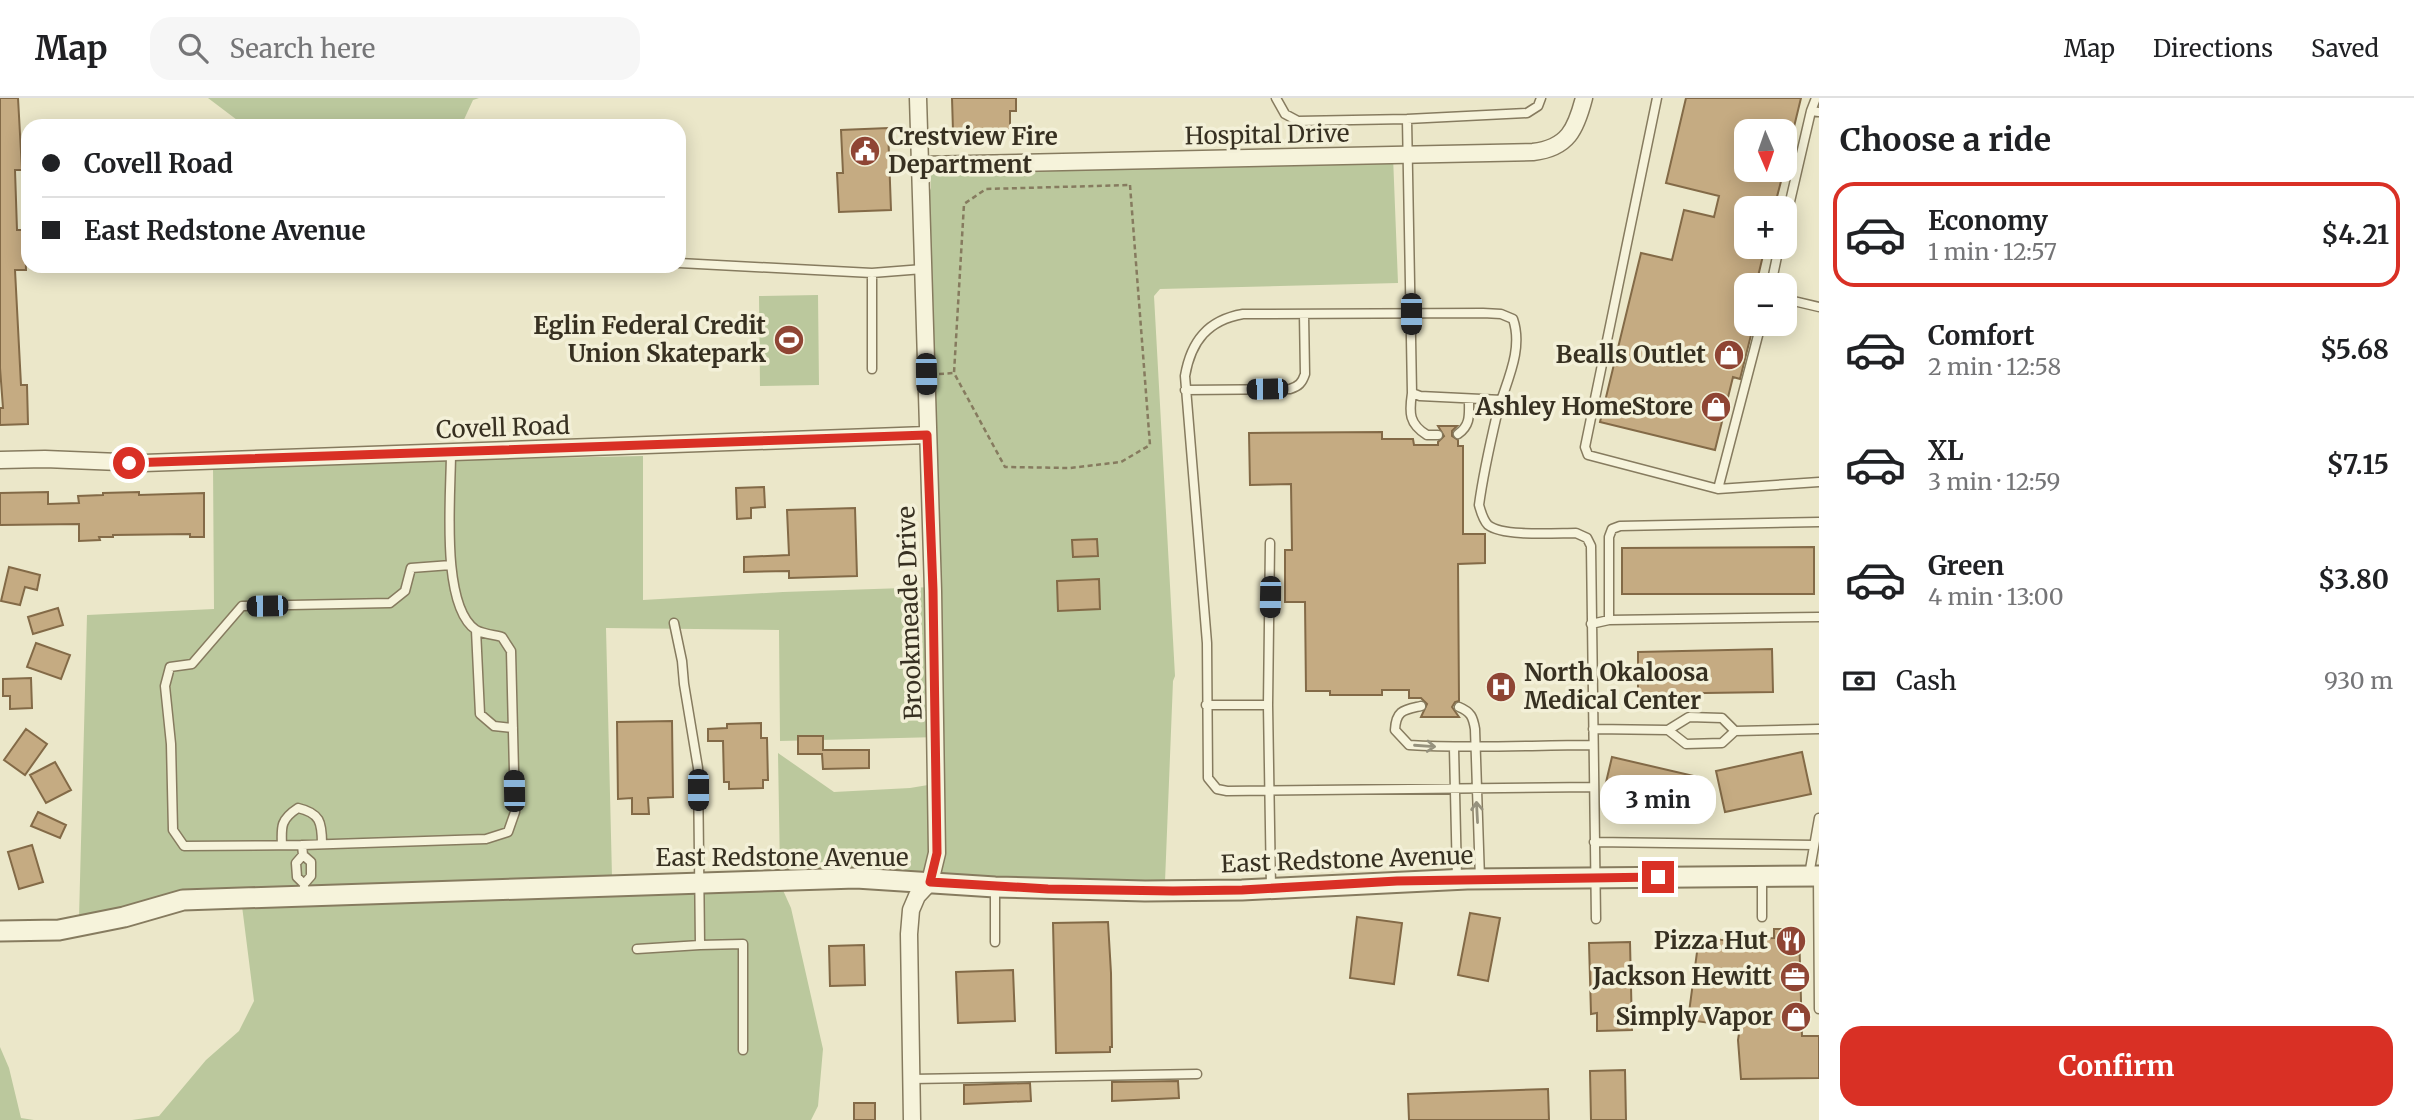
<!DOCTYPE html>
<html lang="en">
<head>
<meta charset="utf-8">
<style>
  :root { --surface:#fff; --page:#f6f6f6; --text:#202124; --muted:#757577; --line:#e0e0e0; --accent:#d93025 }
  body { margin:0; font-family:Merriweather,serif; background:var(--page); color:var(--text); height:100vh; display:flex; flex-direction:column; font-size:26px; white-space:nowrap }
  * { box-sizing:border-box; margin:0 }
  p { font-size:23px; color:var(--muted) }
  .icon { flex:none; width:38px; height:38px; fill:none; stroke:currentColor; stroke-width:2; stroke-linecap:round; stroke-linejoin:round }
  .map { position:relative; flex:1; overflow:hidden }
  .side { display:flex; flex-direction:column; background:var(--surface); width:595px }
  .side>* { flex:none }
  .top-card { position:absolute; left:21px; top:21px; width:665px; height:154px; border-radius:21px; box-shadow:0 4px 18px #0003; display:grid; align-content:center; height:154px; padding:0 21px; background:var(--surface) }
  .needle { width:46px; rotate:178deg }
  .fabs { position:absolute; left:1734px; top:21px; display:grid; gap:14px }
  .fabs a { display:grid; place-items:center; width:63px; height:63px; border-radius:14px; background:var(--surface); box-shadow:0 4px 18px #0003; font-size:35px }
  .end { position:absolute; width:32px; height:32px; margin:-16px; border:9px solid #d93025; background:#fff; box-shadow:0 0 0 4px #fff }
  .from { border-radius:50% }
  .bubble { position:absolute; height:49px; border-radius:21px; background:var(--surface); box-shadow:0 4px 18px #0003; font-size:23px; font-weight:700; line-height:49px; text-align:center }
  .car { position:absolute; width:21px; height:42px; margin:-21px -10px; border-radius:9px; box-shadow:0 0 5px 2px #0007; background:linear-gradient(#222 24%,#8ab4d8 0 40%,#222 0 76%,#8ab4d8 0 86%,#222 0) }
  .top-card b { display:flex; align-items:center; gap:24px; height:66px; font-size:26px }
  .top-card b+b { border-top:2px solid var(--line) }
  .top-card i { width:18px; height:18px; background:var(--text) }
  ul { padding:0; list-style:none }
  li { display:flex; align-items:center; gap:21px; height:105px; margin:0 14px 10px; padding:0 7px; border:4px solid transparent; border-radius:21px }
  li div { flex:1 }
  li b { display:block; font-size:26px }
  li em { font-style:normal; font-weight:700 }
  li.on { border-color:var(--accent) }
  li>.icon { width:63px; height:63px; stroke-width:1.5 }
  h2 { padding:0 21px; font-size:32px; line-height:84px }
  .pay { display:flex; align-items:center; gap:18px; height:77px; padding:0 21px; font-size:26px }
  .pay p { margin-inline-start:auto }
  .primary-button { display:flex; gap:14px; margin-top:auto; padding:14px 21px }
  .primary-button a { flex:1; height:80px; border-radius:21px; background:var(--accent); color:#fff; font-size:28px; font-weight:700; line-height:80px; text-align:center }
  header { display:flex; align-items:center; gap:42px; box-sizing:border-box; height:98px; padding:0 35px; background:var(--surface); border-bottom:2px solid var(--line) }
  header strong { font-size:33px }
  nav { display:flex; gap:38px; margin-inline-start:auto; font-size:24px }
  .search { width:490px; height:63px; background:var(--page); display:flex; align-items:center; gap:18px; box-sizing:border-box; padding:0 24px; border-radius:21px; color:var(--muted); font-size:26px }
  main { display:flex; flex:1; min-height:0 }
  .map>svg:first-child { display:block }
  .green { fill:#bbc89d }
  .building { fill:#c5ab82; stroke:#836a47; stroke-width:2 }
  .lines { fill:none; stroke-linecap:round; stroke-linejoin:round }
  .service-casing { stroke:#867b5f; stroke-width:11 }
  .minor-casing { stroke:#867b5f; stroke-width:19 }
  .tertiary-casing { stroke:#867b5f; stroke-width:23 }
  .path { stroke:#867b5f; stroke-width:2.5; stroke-dasharray:5 3.5; stroke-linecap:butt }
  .service { stroke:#f6f3db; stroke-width:8 }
  .minor { stroke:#f6f3db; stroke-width:16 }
  .tertiary { stroke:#f6f3db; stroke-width:19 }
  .oneway { stroke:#96927e }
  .route { stroke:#d93025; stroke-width:9 }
  .labels { text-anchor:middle; stroke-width:7; stroke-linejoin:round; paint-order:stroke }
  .street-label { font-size:24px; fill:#373021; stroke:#f3f0d8 }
  .poi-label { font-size:24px; font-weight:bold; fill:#373021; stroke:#f3f0d8; text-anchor:end }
</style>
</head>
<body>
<header>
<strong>Map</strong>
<div class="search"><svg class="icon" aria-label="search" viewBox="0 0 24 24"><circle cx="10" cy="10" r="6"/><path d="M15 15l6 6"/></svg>Search here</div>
<nav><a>Map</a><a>Directions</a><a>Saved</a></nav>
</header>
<main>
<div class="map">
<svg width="1819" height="1022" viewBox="0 0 1819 1022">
  <rect width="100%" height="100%" fill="#ebe7c9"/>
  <!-- green -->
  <path class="green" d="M 208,0 L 479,0 L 473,2 L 461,28 L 245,28 Z
    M 1393,58 L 1398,185 L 1160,191 L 1154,198 L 1175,578 L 1173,583 L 1165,784 L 780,773 L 778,655 L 834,694 L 910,690 L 940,685 L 939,639 L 780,643 L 779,532 L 606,530 L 612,779 L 122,811 L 79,820 L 87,517 L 214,511 L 213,367 L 643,358 L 643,502 L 783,494 L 935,489 L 928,97 L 931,90 L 930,73 Z
    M 818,197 L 819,287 L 760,288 L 759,198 Z
    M 782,790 L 791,810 L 823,951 L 818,1008 L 811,1022 L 132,1022 L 159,1018 L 206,962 L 239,933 L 254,903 L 242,808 Z
    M 0,949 L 9,970 L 21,1020 L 34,1022 L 0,1022 Z"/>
  <!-- building -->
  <path class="building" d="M 0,0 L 18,0 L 22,72 L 15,72 L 17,132 L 25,132 L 26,172 L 15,172 L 21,287 L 27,287 L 28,326 L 0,327 L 0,310 L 3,310 L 0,270 Z
    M 952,0 L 1016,0 L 1016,13 L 1010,13 L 1010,31 L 953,33 Z
    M 1686,0 L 1801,0 L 1793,33 L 1746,33 L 1746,72 L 1784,72 L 1774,110 L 1746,110 L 1746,149 L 1765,149 L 1756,187 L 1746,187 L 1746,231 L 1752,233 L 1740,281 L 1733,279 L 1715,352 L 1600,324 L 1641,155 L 1672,162 L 1684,112 L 1714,119 L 1719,98 L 1666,85 Z
    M 888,30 L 891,112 L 839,114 L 837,75 L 843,75 L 841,32 Z
    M 1438,328 L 1457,328 L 1452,333 L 1452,338 L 1458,342 L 1458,348 L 1463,348 L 1463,436 L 1485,436 L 1485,465 L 1458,466 L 1459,603 L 1455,604 L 1452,609 L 1459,619 L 1421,619 L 1427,606 L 1421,600 L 1409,600 L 1409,592 L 1382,592 L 1382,597 L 1330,597 L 1330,593 L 1306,593 L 1305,504 L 1285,504 L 1285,452 L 1292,452 L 1291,386 L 1250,387 L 1249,335 L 1382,334 L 1382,341 L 1413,341 L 1414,347 L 1438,347 L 1438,344 L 1444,338 Z
    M 764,389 L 765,409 L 751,410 L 751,420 L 737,421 L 736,390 Z
    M 48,394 L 48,406 L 79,405 L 78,398 L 103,397 L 103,395 L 139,394 L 139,397 L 204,395 L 204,439 L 190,439 L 190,436 L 113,437 L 113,439 L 99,439 L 100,442 L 79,443 L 79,426 L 0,427 L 0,395 Z
    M 855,410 L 857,478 L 789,480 L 789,473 L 744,474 L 744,459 L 789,457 L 787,412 Z
    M 1097,441 L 1098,458 L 1073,459 L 1072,442 Z
    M 1814,449 L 1814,496 L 1622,496 L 1622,450 Z
    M 9,469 L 40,477 L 37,492 L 25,489 L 20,507 L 1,503 Z
    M 1099,481 L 1100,511 L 1058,513 L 1057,483 Z
    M 58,510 L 63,527 L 33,536 L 28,519 Z
    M 36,545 L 70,557 L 61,581 L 27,569 Z
    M 1772,551 L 1773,594 L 1638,596 L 1638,554 Z
    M 31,580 L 32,610 L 10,611 L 10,598 L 3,598 L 3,581 Z
    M 672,623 L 673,699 L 648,700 L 649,716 L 632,716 L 632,700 L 618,701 L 617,624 Z
    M 761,625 L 761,640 L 767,640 L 768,682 L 763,682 L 763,690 L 729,691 L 729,684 L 724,684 L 723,643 L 708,643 L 708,631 L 727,630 L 727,626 Z
    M 26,631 L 47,646 L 25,677 L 4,662 Z
    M 798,638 L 823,638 L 823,652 L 869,652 L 869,670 L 823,671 L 822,656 L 798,656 Z
    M 1802,654 L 1811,696 L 1725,714 L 1716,673 Z
    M 1612,659 L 1698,679 L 1689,717 L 1603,697 Z
    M 55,664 L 71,692 L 46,705 L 30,677 Z
    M 38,714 L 66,727 L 60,740 L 31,728 Z
    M 32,747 L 43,784 L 19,791 L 8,754 Z
    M 1470,815 L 1500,820 L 1488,883 L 1458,877 Z
    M 1357,819 L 1402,825 L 1394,886 L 1350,880 Z
    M 1108,824 L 1111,875 L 1112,949 L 1110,949 L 1110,954 L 1056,955 L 1053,825 Z
    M 1774,831 L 1799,831 L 1802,938 L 1819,938 L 1819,980 L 1741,981 L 1738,942 L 1740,929 L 1688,922 L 1699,839 L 1753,846 L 1754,841 L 1774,840 Z
    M 1630,844 L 1632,932 L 1597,933 L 1597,915 L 1591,916 L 1589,845 Z
    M 864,847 L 865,887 L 830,888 L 829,848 Z
    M 1013,872 L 1015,923 L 958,925 L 956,874 Z
    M 1625,972 L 1626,1022 L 1591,1022 L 1590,973 Z
    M 1178,983 L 1179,1000 L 1112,1003 L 1112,984 Z
    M 1030,985 L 1031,1003 L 964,1006 L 964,987 Z
    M 1548,991 L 1549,1022 L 1409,1022 L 1408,996 Z
    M 854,1005 L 875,1005 L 875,1022 L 854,1022 Z"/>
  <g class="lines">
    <!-- service casing -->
    <g class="service-casing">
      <path id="service" d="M 1276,0 L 1285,16 L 1298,23 L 1407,21 L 1527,15 L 1538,8 L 1541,0
        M 1657,0 L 1585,349 L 1588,357 L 1718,391
        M 1811,13 L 1816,0
        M 1407,21 L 1412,295 L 1420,298 L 1502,302
        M 1785,125 L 1811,13 L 1819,14
        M 679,165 L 872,175 L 923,171
        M 1771,187 L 1779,149
        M 1785,201 L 1819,209
        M 1761,226 L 1718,391 L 1819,384
        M 872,271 L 872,175
        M 1185,292 L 1290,291 C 1299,288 1302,285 1305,276 L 1304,216
        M 1412,295 C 1409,315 1409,326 1427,337 L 1438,337
        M 1458,336 C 1471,327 1469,316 1469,302
        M 1270,445 L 1268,607 L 1271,790
        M 1609,522 L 1819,519
        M 1591,526 L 1609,522 L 1609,439 L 1612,431 L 1620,428 L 1819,424
        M 476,532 L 480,616 L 494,628 L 513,630
        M 1206,607 L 1268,607
        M 1421,608 C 1404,612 1396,612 1395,632 L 1409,647 C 1470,651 1532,647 1593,647
        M 1459,609 C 1471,614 1473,619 1475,631 L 1480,781
        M 1593,631 L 1668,632 L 1689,619 L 1722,620 L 1735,633
        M 1668,632 L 1686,646 L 1722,645 L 1735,633 L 1819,631
        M 1454,650 L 1457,780
        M 1593,689 L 1227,693 L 1217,691 L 1208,680 L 1207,545 L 1185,278 C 1191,243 1208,222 1243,216 L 1483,215 L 1501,216 L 1513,221 C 1524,253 1505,286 1497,316 C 1490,346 1483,377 1479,407 C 1481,414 1483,422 1488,427 C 1503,439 1556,435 1576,435 L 1587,440 L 1591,448 L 1596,821
        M 1594,744 L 1814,747
        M 282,747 C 281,728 281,721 298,710 C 320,715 322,724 322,746
        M 302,747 L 184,748 L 173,732 L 171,646 L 165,588 L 170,569 L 192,566 L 242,508 L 390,505 L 405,493 L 411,470 L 451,467
        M 303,757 L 296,765 L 297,779 L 304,786
        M 1809,777 L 1819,720
        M 1818,778 L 1819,911
        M 304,797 L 304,786 L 311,778 L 311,764 L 303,757 L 302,747 L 486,741 L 508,734 L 515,714 L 511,553 L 502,539 C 495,537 483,536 476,532 C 440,508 451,396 451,355
        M 1762,819 L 1762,780
        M 995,844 L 995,789
        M 700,847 L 743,846 L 743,952
        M 637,851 L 700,847 L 698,670 L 684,586 L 682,563 L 674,525
        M 911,981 L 1197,976"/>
    </g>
    <!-- minor casing -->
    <g class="minor-casing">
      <path id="minor" d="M 920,67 L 1533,54 C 1568,50 1576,31 1584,0
        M 0,362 L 45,361 L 144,365 L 927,337
        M 912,1022 L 909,836 L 911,812 L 917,798 L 930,784 L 937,755 L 933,493 L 918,0"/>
    </g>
    <!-- tertiary casing -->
    <g class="tertiary-casing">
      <path id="tertiary" d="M 0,833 L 59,832 L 124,819 L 183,802 L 856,780 L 995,789 L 1145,793 L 1242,792 L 1467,781 L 1819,778"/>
    </g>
    <!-- path -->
    <path class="path" d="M 1130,87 L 1150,347 L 1121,364 L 1070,370 L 1005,369 L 954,275 L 964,106 L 986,91 Z
      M 939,276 L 954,275"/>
    <!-- service -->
    <use href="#service" class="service"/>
    <!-- minor -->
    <use href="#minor" class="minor"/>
    <!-- tertiary -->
    <use href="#tertiary" class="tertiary"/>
  </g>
  <!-- one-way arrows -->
  <defs><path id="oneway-shaft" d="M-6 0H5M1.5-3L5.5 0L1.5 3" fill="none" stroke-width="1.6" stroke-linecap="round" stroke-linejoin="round" transform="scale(1.75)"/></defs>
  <g class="oneway">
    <use href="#oneway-shaft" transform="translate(1425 648) rotate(4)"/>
    <use href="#oneway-shaft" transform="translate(1477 714) rotate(-93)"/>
  </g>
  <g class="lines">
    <!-- route -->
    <path class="route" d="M 129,365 L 927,337 L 933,492 L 937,755 L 930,784 L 1048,791 L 1173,793 L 1242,792 L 1397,783 L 1658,779"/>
  </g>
  <!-- icons -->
  <defs>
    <g id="civic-disc" transform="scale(1.575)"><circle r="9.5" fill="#8f4534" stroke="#f3f0d8"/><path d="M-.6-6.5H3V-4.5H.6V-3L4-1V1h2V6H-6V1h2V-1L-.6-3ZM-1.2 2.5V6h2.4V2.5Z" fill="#fff"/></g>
    <g id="stadium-disc" transform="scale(1.575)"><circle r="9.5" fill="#8f4534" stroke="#f3f0d8"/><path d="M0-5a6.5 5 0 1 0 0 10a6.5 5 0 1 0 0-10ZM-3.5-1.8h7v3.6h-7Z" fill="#fff"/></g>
    <g id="shop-disc" transform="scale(1.575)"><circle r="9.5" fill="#8f4534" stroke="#f3f0d8"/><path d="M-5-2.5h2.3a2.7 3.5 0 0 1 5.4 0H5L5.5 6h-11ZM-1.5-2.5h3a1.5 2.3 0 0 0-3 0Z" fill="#fff"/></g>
    <g id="hospital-disc" transform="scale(1.575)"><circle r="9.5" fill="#8f4534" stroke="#f3f0d8"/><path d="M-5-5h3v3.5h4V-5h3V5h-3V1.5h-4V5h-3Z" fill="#fff"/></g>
    <g id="restaurant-disc" transform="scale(1.575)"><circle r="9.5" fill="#8f4534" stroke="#f3f0d8"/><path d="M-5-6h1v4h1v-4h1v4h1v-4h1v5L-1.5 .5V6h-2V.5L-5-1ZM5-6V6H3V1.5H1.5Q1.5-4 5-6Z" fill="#fff"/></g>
    <g id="office-disc" transform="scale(1.575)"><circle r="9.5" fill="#8f4534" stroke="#f3f0d8"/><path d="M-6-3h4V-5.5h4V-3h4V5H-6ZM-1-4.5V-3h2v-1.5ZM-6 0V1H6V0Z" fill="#fff"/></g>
  </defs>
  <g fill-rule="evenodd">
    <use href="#civic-disc" x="865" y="53"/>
    <use href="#stadium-disc" x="789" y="242"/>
    <use href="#shop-disc" x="1729" y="257"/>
    <use href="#shop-disc" x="1716" y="309"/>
    <use href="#hospital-disc" x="1501" y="589"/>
    <use href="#restaurant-disc" x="1791" y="843"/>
    <use href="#office-disc" x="1795" y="879"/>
    <use href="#shop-disc" x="1796" y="919"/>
  </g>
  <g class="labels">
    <!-- street labels -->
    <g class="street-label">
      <text transform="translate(1267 37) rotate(-1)" y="8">Hospital Drive</text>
      <text transform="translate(503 330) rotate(-2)" y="8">Covell Road</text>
      <text transform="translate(910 515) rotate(-92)" y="8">Brookmeade Drive</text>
      <text x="782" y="768">East Redstone Avenue</text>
      <text transform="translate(1347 762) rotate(-2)" y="8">East Redstone Avenue</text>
    </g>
    <!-- poi labels -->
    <g class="poi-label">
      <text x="888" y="47" text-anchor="start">Crestview Fire<tspan x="888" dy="28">Department</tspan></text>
      <text x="766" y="236">Eglin Federal Credit<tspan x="766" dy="28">Union Skatepark</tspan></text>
      <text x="1706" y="265">Bealls Outlet</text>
      <text x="1693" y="317">Ashley HomeStore</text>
      <text x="1524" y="583" text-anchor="start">North Okaloosa<tspan x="1524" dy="28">Medical Center</tspan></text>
      <text x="1768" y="851">Pizza Hut</text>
      <text x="1772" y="887">Jackson Hewitt</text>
      <text x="1773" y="927">Simply Vapor</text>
    </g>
  </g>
</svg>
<div class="fabs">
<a><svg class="needle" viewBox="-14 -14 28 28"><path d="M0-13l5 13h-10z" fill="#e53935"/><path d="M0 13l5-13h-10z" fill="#757577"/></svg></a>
<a>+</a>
<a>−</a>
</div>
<i class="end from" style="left:129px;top:365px"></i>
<i class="end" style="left:1658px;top:779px"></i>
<div class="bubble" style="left:1600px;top:677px;width:116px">3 min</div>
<i class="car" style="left:1411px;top:216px;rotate:180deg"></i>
<i class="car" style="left:926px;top:276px;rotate:179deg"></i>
<i class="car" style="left:1267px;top:291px;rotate:269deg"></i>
<i class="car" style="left:1270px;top:499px;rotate:181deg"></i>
<i class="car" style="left:267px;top:508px;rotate:269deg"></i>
<i class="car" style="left:698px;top:692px;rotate:180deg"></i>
<i class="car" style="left:514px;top:693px;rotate:359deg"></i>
<div class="top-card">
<b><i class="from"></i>Covell Road</b>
<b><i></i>East Redstone Avenue</b>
</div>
</div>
<section class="side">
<h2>Choose a ride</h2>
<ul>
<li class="on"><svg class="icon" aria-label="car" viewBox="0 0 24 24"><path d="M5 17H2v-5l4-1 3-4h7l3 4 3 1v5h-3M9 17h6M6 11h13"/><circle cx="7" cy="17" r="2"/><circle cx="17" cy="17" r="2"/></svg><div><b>Economy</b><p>1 min · 12:57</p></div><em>$4.21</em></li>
<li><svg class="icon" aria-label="car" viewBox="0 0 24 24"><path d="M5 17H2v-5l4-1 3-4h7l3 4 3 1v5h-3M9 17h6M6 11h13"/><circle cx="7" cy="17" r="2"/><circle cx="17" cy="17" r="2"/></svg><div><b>Comfort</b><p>2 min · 12:58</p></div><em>$5.68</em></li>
<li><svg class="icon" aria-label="car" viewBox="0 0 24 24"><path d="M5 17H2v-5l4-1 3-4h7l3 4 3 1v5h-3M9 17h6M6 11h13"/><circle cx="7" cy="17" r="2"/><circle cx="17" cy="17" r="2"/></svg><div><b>XL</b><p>3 min · 12:59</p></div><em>$7.15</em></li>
<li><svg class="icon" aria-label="car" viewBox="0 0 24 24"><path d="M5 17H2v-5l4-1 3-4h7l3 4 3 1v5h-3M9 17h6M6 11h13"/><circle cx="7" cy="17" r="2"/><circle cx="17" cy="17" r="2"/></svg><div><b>Green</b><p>4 min · 13:00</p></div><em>$3.80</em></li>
</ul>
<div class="pay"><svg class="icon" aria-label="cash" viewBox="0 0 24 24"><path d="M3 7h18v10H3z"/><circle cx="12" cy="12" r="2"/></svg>Cash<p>930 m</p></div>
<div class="primary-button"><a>Confirm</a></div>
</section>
</main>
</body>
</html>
